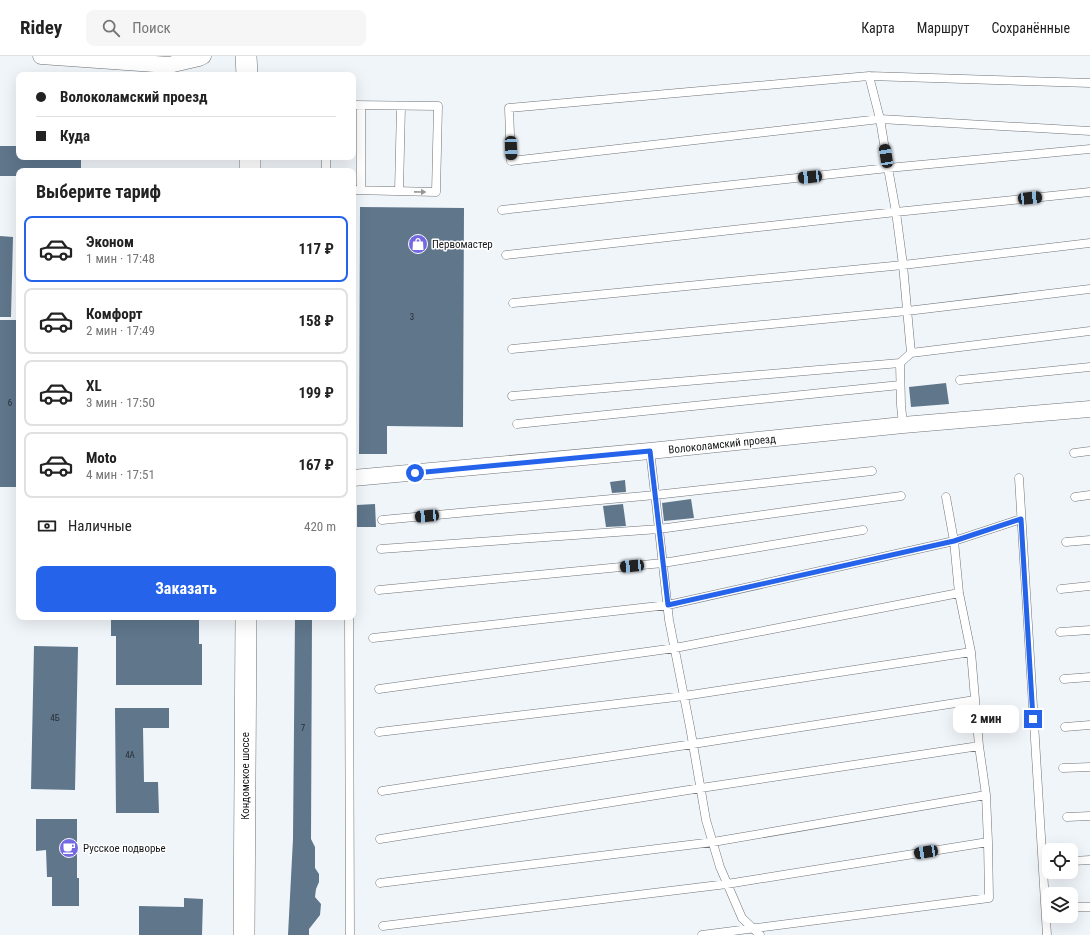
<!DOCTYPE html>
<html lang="ru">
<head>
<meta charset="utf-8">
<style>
  :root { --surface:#fff; --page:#f6f6f6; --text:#222; --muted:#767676; --line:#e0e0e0; --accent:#2563eb }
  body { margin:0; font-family:"Roboto Condensed",sans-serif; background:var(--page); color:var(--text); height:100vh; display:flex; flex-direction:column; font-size:15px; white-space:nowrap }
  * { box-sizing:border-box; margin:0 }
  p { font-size:13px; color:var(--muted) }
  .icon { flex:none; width:22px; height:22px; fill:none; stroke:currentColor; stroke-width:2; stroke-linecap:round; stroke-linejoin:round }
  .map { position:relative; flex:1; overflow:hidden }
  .side { position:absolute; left:16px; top:112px; width:340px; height:452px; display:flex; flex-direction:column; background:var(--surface); border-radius:8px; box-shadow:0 4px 16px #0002 }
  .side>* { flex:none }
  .top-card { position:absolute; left:16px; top:16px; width:340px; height:88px; border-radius:8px; box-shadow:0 4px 16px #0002; display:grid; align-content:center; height:88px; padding:0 20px; background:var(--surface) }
  .buttons { position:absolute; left:1042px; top:787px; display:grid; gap:8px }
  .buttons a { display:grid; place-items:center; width:36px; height:36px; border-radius:8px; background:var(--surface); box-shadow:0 4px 16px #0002; font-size:20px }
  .end { position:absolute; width:18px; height:18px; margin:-9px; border:5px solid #2563eb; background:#fff; box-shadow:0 0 0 2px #fff }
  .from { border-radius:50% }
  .bubble { position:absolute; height:28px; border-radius:8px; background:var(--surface); box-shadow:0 4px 16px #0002; font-size:13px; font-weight:700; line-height:28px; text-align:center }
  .car { position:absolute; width:12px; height:24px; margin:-12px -6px; border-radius:5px; box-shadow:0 0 3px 1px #0007; background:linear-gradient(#222 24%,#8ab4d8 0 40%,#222 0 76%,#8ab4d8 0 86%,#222 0) }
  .top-card b { display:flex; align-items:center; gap:14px; height:38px; font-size:15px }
  .top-card b+b { border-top:1px solid var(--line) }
  .top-card i { width:10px; height:10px; background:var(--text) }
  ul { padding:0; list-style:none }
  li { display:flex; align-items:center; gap:12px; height:66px; margin:0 8px 6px; padding:0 12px; border:2px solid var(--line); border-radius:8px }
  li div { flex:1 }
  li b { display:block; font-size:15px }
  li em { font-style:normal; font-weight:700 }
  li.selected { border-color:var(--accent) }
  li>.icon { width:36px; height:36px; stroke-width:1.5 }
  h2 { padding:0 20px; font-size:18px; line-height:48px }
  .pay { display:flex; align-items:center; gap:10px; height:44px; padding:0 20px; font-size:15px }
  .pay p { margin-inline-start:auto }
  .button { display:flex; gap:8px; margin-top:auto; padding:8px 20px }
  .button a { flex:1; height:46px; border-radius:8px; background:var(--accent); color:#fff; font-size:16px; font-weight:700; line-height:46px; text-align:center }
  header { display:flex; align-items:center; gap:24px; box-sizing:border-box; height:56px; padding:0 20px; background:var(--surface); border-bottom:1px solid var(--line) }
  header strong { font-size:19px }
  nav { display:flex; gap:22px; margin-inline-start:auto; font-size:14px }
  .search { width:280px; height:36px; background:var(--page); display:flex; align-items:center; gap:10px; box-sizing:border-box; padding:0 14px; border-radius:8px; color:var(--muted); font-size:15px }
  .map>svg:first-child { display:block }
  .building { fill:#5f768b }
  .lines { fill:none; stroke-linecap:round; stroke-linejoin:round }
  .service-casing { stroke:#6f7377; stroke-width:9 }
  .minor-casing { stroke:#6f7377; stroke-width:17 }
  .tertiary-casing { stroke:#6f7377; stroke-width:22 }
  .service { stroke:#fff; stroke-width:8 }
  .minor { stroke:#fff; stroke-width:16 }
  .tertiary { stroke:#fff; stroke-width:21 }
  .oneway { fill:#969798 }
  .route { stroke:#2563eb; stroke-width:5 }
  .labels { text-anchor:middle; stroke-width:3; stroke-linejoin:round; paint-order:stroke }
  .number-label { font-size:9px; fill:#282f36 }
  .poi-label { font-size:11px; fill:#151719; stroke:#fff; text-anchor:start }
  .street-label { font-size:11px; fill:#151719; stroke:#fff }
</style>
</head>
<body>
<header>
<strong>Ridey</strong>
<div class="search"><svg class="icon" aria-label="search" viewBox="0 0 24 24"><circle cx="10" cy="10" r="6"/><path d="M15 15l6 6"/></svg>Поиск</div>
<nav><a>Карта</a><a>Маршрут</a><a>Сохранённые</a></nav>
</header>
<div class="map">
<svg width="1090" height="879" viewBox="0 0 1090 879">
  <rect width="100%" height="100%" fill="#f0f5fa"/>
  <!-- building -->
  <path class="building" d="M 0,90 L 19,90 L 19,101 L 81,101 L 81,115 L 19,115 L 19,120 L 0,120 Z
    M 360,151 L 464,152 L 463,371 L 387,370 L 387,398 L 359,398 Z
    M 0,180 L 13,181 L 11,261 L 0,261 Z
    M 0,264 L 19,264 L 19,431 L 0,431 Z
    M 946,327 L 949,348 L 911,351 L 909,331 Z
    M 625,424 L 626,436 L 612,437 L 610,426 Z
    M 691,443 L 694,462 L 664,465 L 662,447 Z
    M 375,448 L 376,471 L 357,471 L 357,449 Z
    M 623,448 L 626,470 L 606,471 L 603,450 Z
    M 111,561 L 199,561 L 199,588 L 202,588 L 202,629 L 116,629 L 116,580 L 111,580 Z
    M 295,561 L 312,561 L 311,783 L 315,791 L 315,812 L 319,818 L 319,826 L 316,833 L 315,841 L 321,848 L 320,859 L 309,873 L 309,879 L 288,879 L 293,783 Z
    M 34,590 L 78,591 L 75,734 L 31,733 Z
    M 115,652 L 169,652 L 169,672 L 143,672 L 144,726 L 158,726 L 159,757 L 116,757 Z
    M 36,763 L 77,763 L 77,822 L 79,822 L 79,850 L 52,850 L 52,821 L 47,821 L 46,794 L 36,795 Z
    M 184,842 L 203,843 L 202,879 L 139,879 L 139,850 L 184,851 Z"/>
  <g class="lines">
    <!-- service casing -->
    <g class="service-casing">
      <path id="service" d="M 869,20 L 880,63 L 888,112 L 896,156 L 903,209 L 911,297 L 900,307 L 901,349 L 903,369
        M 1090,27 L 869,20 L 509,52 L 511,105 L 880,63 L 1090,75
        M 353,49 L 438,50 L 436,136 L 353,134
        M 326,101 L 326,115
        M 361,134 L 361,50
        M 399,135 L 401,50
        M 502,154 L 888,112 L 1090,93
        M 506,199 L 896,156 L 1090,136
        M 513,247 L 903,209 L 1090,187
        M 512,293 L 907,255 L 1090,233
        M 911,297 L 1090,275
        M 960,324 L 1090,311
        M 512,340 L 900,307
        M 517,368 L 900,329
        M 650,395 L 657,455 L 669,564 L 690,671 L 706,764 L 720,811 L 742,862 L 760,879
        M 1074,397 L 1090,395
        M 1019,422 L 1047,879
        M 946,441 L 954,485 L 1021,463
        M 1075,441 L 1090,439
        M 382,464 L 655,439 L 872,415
        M 1066,486 L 1090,484
        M 381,493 L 659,473 L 901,440
        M 1061,533 L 1090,530
        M 379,534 L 663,507 L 863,474
        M 349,561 L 350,879
        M 1060,576 L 1090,574
        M 373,582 L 668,549 L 954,485 L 959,537 L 971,596 L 979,690 L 986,739 L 988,786 L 989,842 L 702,879
        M 1064,623 L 1090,621
        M 379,633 L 675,592 L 959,537
        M 1065,671 L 1090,669
        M 379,676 L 684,640 L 971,596
        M 1063,712 L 1090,711
        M 382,735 L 693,688 L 975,644
        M 1067,761 L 1090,760
        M 380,783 L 701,732 L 979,690
        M 1073,805 L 1090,804
        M 380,827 L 713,786 L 986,739
        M 1077,851 L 1090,851
        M 383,870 L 727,828 L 988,786"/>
    </g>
    <!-- minor casing -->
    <g class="minor-casing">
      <path id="minor" d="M 41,0 L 169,9 L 199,2 L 203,0
        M 353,422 L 650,395 L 903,369 L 1090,353"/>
    </g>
    <!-- tertiary casing -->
    <g class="tertiary-casing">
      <path id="tertiary" d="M 246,0 L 247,19
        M 250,101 L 250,115
        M 244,879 L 246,561"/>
    </g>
    <!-- service -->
    <use href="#service" class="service"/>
    <!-- minor -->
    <use href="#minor" class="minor"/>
    <!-- tertiary -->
    <use href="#tertiary" class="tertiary"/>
  </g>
  <!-- one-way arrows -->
  <defs><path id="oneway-solid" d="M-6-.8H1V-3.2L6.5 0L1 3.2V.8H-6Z"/></defs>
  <use class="oneway" href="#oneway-solid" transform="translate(420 136) rotate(1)"/>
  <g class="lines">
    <!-- route -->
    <path class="route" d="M 415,417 L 650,395 L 668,549 L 954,485 L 1021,463 L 1033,663"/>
  </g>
  <!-- icons -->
  <defs>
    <g id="shop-disc" transform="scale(1)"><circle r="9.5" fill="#7468e3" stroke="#fff"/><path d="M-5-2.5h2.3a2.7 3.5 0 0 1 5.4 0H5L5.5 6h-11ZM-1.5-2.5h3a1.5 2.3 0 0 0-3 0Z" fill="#fff"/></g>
    <g id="cafe-disc" transform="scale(1)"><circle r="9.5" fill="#7468e3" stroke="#fff"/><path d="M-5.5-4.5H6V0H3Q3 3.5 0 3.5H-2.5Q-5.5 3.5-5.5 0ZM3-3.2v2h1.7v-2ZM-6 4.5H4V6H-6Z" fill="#fff"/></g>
  </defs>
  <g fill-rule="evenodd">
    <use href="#shop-disc" x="418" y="188"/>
    <use href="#cafe-disc" x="69" y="792"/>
  </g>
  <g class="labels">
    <!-- number labels -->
    <g class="number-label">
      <text x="412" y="264">3</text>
      <text x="10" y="350">6</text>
      <text x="55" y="665">4Б</text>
      <text x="303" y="675">7</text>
      <text x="130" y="702">4А</text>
    </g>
    <!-- poi labels -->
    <g class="poi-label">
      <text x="432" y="192">Первомастер</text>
      <text x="83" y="796">Русское подворье</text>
    </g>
    <!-- street labels -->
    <g class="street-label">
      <text transform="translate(722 388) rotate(-6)" y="4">Волоколамский проезд</text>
      <text transform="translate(245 720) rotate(-90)" y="4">Кондомское шоссе</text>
    </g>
  </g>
</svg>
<div class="buttons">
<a><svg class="icon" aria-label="locate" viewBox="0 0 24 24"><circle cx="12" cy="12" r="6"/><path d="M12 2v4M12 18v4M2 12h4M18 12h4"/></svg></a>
<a><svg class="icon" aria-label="layers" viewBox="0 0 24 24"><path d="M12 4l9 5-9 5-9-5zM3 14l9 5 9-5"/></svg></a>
</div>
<i class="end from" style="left:415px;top:417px"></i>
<i class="end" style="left:1033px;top:663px"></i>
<div class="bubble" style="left:953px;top:649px;width:66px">2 мин</div>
<i class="car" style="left:511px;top:92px;rotate:178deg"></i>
<i class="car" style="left:886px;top:100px;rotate:351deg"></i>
<i class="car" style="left:810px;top:121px;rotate:264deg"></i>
<i class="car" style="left:1030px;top:142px;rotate:84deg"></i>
<i class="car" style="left:427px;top:460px;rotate:265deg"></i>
<i class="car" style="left:632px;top:510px;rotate:265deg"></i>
<i class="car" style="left:926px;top:796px;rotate:261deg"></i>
<div class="top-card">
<b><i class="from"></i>Волоколамский проезд</b>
<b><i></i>Куда</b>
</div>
<section class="side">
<h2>Выберите тариф</h2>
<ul>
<li class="selected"><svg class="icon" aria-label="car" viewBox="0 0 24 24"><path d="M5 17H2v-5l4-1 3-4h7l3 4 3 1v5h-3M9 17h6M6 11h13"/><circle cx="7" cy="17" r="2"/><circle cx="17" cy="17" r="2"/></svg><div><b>Эконом</b><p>1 мин · 17:48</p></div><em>117 ₽</em></li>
<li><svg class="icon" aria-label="car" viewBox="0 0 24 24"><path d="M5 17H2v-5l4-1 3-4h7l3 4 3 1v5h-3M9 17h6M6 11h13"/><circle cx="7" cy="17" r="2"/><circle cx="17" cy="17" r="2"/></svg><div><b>Комфорт</b><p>2 мин · 17:49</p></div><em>158 ₽</em></li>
<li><svg class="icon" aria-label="car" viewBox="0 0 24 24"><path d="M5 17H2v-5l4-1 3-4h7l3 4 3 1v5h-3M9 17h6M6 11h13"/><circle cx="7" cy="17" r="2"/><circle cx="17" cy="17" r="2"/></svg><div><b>XL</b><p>3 мин · 17:50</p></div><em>199 ₽</em></li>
<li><svg class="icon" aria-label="car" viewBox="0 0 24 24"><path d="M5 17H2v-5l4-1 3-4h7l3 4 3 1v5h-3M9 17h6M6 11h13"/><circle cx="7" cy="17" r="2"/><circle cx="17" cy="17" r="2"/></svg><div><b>Moto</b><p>4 мин · 17:51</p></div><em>167 ₽</em></li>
</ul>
<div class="pay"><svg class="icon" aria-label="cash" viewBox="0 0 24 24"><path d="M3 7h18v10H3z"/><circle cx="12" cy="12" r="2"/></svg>Наличные<p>420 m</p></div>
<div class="button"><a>Заказать</a></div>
</section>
</div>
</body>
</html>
